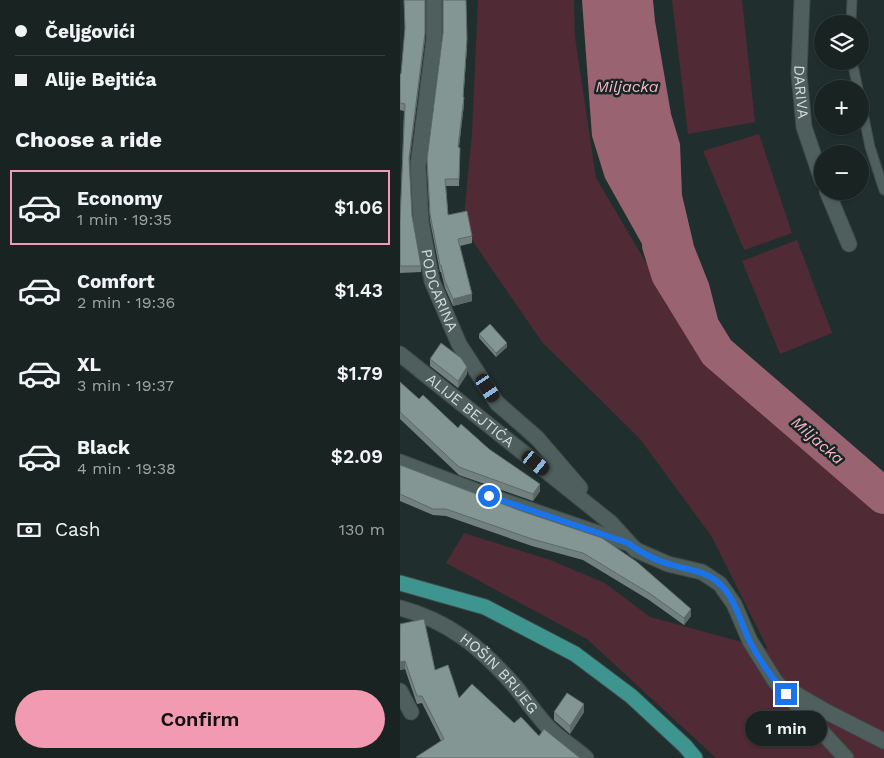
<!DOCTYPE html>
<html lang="en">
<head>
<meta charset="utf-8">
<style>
  :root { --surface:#182322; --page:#212b2a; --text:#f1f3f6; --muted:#9fa4a5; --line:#364040; --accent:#f19ab1 }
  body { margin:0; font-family:"Work Sans",sans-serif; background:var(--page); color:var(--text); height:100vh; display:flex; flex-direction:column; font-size:19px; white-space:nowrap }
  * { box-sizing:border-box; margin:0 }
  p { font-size:16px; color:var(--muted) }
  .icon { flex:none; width:28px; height:28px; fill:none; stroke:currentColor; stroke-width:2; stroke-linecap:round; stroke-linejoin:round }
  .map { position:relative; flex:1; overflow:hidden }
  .sheet { display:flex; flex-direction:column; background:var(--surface); width:400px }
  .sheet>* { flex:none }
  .top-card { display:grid; align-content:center; height:110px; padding:0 15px; background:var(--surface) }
  .tools { position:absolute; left:414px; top:15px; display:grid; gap:10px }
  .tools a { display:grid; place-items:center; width:55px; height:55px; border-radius:50%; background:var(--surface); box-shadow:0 1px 4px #0004,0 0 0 1px var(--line); font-size:25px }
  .end { position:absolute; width:22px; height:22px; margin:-11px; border:6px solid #1a73e8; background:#fff; box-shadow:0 0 0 2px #fff }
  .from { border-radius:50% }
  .bubble { position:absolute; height:35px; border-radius:18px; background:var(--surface); box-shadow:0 1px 4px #0004,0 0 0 1px var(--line); font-size:16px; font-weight:600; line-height:35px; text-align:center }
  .car { position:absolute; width:15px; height:30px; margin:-15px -8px; border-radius:6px; box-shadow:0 0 4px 1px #0007; background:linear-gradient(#222 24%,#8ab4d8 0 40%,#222 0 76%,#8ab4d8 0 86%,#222 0) }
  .top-card b { display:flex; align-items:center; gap:18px; height:48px; font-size:19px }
  .top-card b+b { border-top:1px solid var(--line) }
  .top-card i { width:12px; height:12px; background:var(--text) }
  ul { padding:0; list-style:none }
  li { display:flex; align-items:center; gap:15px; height:75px; margin:0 10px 8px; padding:0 5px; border:2px solid transparent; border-radius:0px }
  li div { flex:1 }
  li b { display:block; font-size:19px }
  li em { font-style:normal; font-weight:600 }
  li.current { border-color:var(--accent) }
  li>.icon { width:45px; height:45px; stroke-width:1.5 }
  h2 { padding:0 15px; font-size:22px; line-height:60px }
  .pay { display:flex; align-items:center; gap:12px; height:55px; padding:0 15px; font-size:19px }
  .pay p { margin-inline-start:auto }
  .button { display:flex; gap:10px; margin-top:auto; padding:10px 15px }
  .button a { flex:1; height:58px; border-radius:30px; background:var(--accent); color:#111; font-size:20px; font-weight:600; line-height:58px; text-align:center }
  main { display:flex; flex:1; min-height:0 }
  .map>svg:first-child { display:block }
  .green { fill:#502a34 }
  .water { fill:#9a6371 }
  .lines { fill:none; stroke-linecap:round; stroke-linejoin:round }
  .river { stroke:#9a6371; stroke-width:36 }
  .lane-casing { stroke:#3e4a49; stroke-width:11 }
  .street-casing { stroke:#3e4a49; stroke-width:17 }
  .primary-casing { stroke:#3e4a49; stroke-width:17 }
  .lane { stroke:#4f5f5d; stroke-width:9 }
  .street { stroke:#4f5f5d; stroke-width:15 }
  .primary { stroke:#3e958f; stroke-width:15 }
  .wall { fill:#72817f }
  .shaded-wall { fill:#5c6968 }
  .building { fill:#849694; stroke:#5c6968 }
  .route { stroke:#1a73e8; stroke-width:6 }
  .labels { text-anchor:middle; stroke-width:5; stroke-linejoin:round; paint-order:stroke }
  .street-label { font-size:15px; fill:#d3dddc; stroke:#172624 }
  .water-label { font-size:16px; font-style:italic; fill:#fbb5c6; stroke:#172624 }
</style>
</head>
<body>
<main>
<section class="sheet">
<div class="top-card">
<b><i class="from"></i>Čeljgovići</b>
<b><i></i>Alije Bejtića</b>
</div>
<h2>Choose a ride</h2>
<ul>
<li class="current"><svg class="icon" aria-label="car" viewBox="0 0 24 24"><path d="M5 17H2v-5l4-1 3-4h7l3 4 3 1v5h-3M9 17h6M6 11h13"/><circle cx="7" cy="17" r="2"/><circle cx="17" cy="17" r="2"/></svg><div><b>Economy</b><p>1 min · 19:35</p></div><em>$1.06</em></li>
<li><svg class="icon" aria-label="car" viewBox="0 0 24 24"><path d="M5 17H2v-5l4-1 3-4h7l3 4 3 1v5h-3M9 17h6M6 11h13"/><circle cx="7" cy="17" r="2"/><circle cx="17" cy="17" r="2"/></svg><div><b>Comfort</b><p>2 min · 19:36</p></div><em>$1.43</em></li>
<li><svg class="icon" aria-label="car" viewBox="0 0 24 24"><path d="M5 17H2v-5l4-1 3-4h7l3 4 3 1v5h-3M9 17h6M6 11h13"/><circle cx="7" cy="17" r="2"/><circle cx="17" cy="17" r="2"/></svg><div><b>XL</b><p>3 min · 19:37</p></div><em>$1.79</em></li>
<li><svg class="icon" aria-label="car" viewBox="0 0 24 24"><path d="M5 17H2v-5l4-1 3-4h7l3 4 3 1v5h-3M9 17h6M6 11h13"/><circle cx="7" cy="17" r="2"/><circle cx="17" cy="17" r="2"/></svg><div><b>Black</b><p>4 min · 19:38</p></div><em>$2.09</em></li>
</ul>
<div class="pay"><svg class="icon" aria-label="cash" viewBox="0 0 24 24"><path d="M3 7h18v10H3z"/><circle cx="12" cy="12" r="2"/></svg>Cash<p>130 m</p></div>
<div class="button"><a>Confirm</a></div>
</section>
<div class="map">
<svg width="484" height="758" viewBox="0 0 484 758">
  <rect width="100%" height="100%" fill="#202f2e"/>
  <!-- green -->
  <path class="green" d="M 78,0 L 174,0 L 175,37 L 196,178 L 306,364 L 426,455 L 473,505 L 484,514 L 484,758 L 316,758 L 187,639 L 46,563 L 64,533 L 150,560 L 205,583 L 250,617 L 368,649 L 312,537 L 240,439 L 142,342 L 63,227 L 72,133 Z
    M 272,0 L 342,0 L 355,122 L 288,134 Z
    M 359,134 L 392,233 L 344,250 L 303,151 Z
    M 397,240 L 432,333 L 380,354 L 342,261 Z"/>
  <!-- water -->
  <path class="water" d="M 182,0 L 253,0 L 255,21 L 271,114 L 280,144 L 282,195 L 294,246 L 309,284 L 322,335 L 318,327 L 251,260 L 205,178 L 192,136 Z"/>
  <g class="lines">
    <!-- river -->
    <path class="river" d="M 260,245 L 269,274 L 317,352 L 484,496"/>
    <!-- lane casing -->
    <g class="lane-casing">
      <path id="lane" d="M 451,24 L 452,0
        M 452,61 L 458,89
        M 460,98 L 470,147 L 484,190"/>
    </g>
    <!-- street casing -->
    <g class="street-casing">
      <g id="street">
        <path id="s1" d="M 34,0 L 34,40 L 18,166 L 21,222 L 32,281 L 59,344 L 97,403 L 137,438 L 180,488"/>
        <path id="s2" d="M 402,0 L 399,74 L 404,127 L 422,180"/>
        <path d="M 427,191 L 449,244"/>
        <path id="s3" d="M 0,354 L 211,523 L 229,543 L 236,550 L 268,564 L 302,572 L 320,584 L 334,604 L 350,641 L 375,681 L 446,758"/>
        <path d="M 0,462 L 89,496 L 227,543"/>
        <path id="s4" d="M 0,608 C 49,621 80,647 113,684 C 125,698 135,713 147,726 C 158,738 174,747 186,758"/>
        <path d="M 389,690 L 427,712 L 484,741"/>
        <path d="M 0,691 L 11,712"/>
      </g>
    </g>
    <!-- primary casing -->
    <g class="primary-casing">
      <path id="primary" d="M 0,583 L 85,607 L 175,654 L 231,696 L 285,746 L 295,758"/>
    </g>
    <!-- lane -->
    <use href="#lane" class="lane"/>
    <!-- street -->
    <use href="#street" class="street"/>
    <!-- primary -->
    <use href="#primary" class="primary"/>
  </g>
  <!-- wall -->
  <path class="wall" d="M 25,0 L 25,39 L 9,163 L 12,216 L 21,266 L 21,272 L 0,273 L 0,221 L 4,111 L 0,110 L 0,74 L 1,74 Z
    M 43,33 L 67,46 L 63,97 L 64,104 L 59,147 L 60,148 L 59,186 L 46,186 L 48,215 L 72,236 L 72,243 L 60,246 L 72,301 L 53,306 L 45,288 L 41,272 L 40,272 L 30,221 L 27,166 Z
    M 79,334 L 107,347 L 96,357 L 79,338 Z
    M 30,359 L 67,374 L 58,388 L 30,366 Z
    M 0,382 L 19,399 L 58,428 L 89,449 L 140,491 L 133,501 L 59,475 L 0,419 Z
    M 0,465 L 121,511 L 291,616 L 284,625 L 249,600 L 183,560 L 132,546 L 46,516 L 33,515 L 0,501 Z
    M 0,624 L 35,670 L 59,698 L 139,736 L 180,758 L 41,741 L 22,703 L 17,704 L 5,669 L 0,670 Z
    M 154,712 L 184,712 L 170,734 L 154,720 Z"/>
  <!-- shaded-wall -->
  <path class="shaded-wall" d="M 25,33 L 25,39 L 9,165 L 9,158 Z
    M 67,39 L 67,46 L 63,104 L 63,97 Z
    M 64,97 L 64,104 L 58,154 L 58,147 Z
    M 72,294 L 72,301 L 53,306 L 53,299 Z
    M 107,343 L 107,347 L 96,357 L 96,353 Z
    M 67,367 L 67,374 L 58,388 L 58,381 Z
    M 140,484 L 140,491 L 133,501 L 133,494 Z
    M 291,609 L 291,616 L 284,625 L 284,618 Z
    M 5,661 L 5,669 L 0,670 L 0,662 Z
    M 184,704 L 184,712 L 170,734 L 170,726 Z"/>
  <!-- building -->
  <path class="building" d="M 4,0 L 25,0 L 25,33 L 9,158 L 12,216 L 21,266 L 0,266 L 0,221 L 5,104 L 0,103 L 0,74 L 1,74 L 5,28 Z
    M 43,0 L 66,0 L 67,39 L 63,97 L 64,97 L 58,147 L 60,148 L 59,179 L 45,179 L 48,215 L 67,211 L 72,236 L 58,239 L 72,294 L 53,299 L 45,281 L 41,265 L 40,265 L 30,214 L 27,159 L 43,33 Z
    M 90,324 L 107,343 L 96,353 L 79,334 Z
    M 41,343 L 61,358 L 67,367 L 58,381 L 30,359 Z
    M 0,382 L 19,399 L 23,395 L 58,428 L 61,424 L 89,449 L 140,484 L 133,494 L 59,467 L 0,412 Z
    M 0,465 L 121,511 L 202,538 L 237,562 L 291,609 L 284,618 L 249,593 L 183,553 L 132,539 L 46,509 L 33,509 L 0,494 Z
    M 24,619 L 35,670 L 48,665 L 59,698 L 72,684 L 114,723 L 121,717 L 139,736 L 144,729 L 180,758 L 17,758 L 16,757 L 44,739 L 22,696 L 17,696 L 5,661 L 0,662 L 0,624 Z
    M 167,693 L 184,704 L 170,726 L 154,712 Z"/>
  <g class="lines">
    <!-- route -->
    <path class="route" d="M 89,496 L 228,543 C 240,552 255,560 269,564 C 287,570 304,570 319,583 C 335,598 340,621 349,640 C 359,660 372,678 386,694"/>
  </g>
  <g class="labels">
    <!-- street labels -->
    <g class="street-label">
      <text dy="5" stroke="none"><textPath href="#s2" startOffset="92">DARIVA</textPath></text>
      <text dy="5" stroke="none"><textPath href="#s1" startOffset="294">PODCARINA</textPath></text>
      <text dy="5" stroke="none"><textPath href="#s3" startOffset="90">ALIJE BEJTIĆA</textPath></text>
      <text dy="5" stroke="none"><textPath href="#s4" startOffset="121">HOŠIN BRIJEG</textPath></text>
    </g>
    <!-- water labels -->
    <g class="water-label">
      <text x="227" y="92">Miljacka</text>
      <text transform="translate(418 440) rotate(41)" y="6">Miljacka</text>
    </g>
  </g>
</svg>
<div class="tools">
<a><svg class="icon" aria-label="layers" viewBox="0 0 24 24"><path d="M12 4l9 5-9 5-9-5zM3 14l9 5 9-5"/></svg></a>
<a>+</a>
<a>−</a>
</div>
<i class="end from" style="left:89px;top:496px"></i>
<i class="end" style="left:386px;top:694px"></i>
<div class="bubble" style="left:345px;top:711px;width:82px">1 min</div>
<i class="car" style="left:88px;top:388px;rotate:147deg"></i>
<i class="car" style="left:136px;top:463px;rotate:129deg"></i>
</div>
</main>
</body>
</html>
